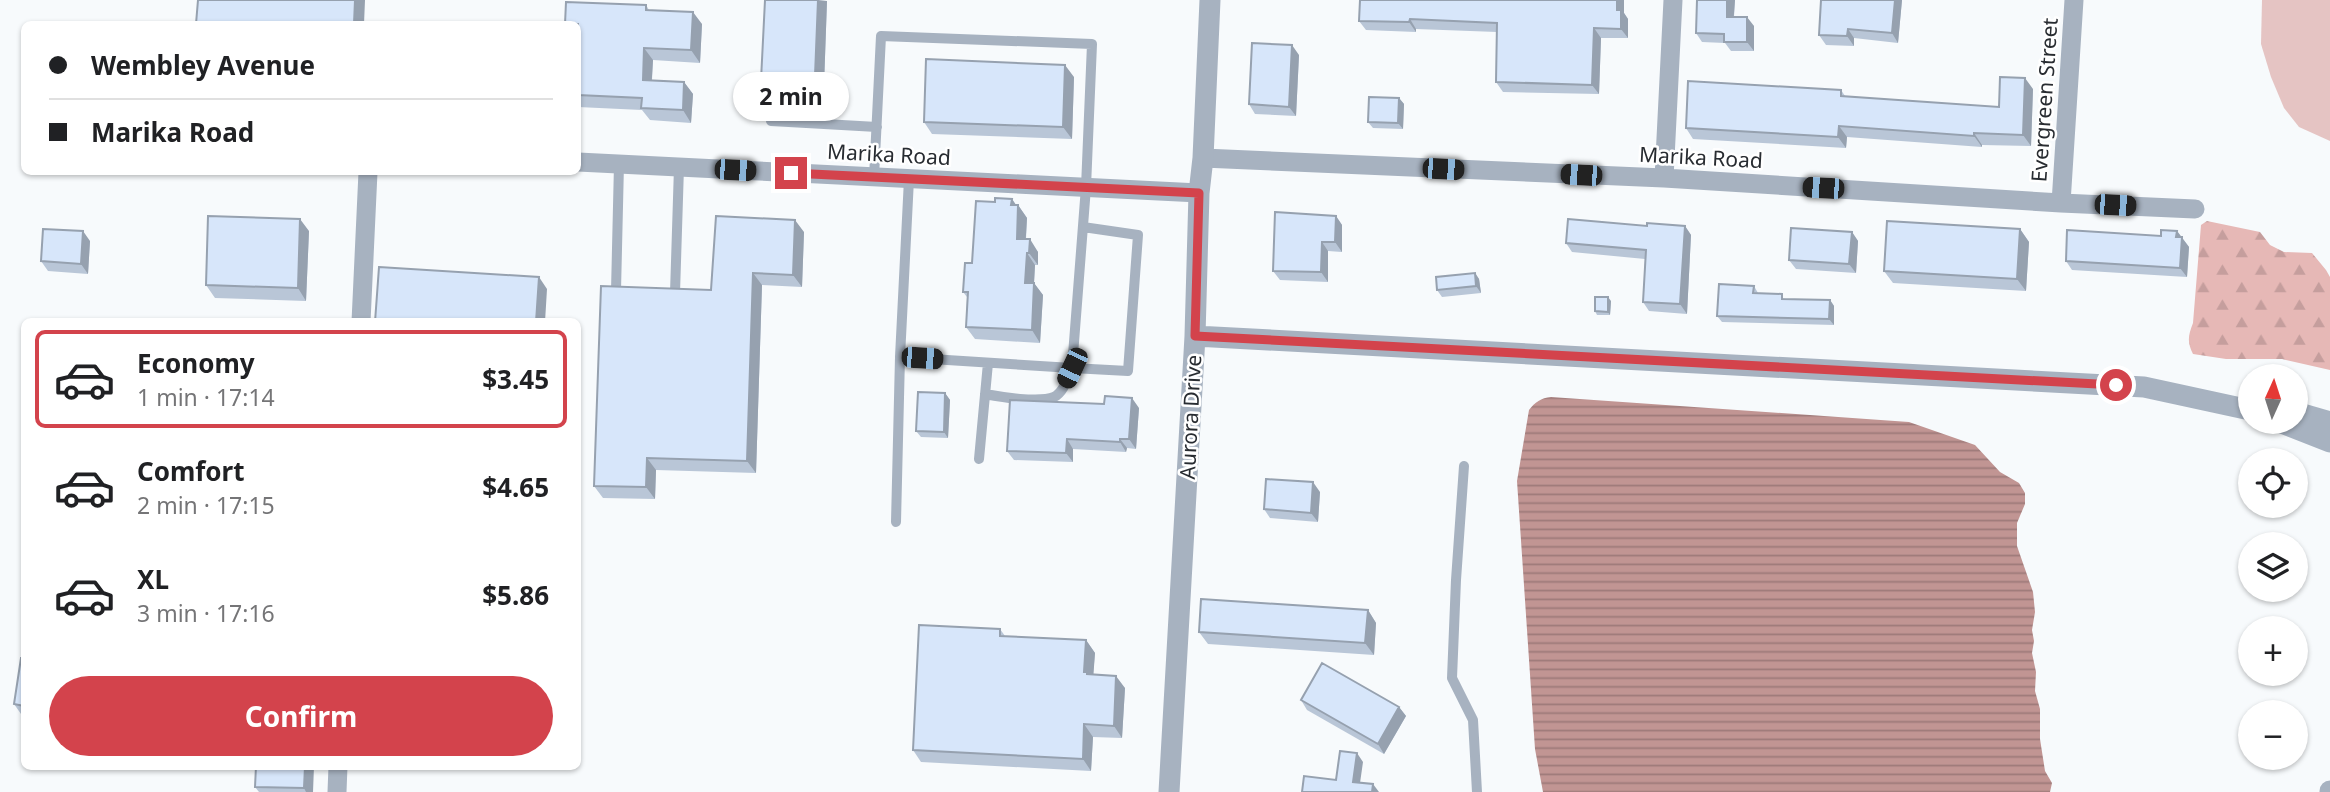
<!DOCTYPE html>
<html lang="en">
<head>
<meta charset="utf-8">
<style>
  :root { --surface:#fff; --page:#f2f2f2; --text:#202124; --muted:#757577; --line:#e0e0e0; --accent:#d3434c }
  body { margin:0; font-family:"Noto Sans",sans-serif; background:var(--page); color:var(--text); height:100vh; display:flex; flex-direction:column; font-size:26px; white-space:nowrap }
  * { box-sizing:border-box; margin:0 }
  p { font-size:23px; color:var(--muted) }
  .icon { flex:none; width:38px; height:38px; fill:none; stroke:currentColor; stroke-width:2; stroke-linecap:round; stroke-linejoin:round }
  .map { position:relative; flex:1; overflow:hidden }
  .sheet { position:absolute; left:21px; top:318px; width:560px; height:452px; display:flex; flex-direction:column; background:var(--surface); border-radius:10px; box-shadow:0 2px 5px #0004 }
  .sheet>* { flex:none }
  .hud { position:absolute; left:21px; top:21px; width:560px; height:154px; border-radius:10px; box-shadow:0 2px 5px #0004; display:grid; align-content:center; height:154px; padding:0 28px; background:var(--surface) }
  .needle { width:46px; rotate:3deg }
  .tools { position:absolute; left:2238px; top:364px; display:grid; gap:14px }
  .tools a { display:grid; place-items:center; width:70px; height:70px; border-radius:50%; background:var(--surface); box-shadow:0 2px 5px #0004; font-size:35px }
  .end { position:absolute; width:32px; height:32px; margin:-16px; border:9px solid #d3434c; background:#fff; box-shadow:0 0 0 4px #fff }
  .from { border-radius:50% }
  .bubble { position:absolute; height:49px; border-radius:24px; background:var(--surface); box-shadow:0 2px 5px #0004; font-size:23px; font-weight:700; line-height:49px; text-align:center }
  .car { position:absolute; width:21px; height:42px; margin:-21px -10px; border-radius:9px; box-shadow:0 0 5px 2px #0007; background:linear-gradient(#222 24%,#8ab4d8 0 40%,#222 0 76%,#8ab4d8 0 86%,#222 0) }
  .hud b { display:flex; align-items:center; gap:24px; height:66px; font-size:26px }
  .hud b+b { border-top:2px solid var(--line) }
  .hud i { width:18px; height:18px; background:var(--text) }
  ul { padding:12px 0 0; list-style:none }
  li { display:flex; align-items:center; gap:21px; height:98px; margin:0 14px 10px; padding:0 14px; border:4px solid transparent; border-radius:10px }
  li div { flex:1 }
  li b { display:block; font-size:26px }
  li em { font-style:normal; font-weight:700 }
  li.active { border-color:var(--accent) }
  li>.icon { width:63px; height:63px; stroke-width:1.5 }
  .cta { display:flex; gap:14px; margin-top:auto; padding:14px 28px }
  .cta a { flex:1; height:80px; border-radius:42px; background:var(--accent); color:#fff; font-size:28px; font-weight:700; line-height:80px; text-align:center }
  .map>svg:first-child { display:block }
  .forest { fill:url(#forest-firs) }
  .pitch { fill:#e5c4c3 }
  .water { fill:url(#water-rules) }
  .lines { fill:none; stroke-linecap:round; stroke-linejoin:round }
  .service { stroke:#a7b2c0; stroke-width:10 }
  .minor { stroke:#a7b2c0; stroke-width:19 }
  .tertiary { stroke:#a7b2c0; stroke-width:21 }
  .wall { fill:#b9c6d7 }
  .shaded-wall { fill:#96a1af }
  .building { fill:#d7e6fa; stroke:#96a1af; stroke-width:2 }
  .route { stroke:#d3434c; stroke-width:9 }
  .labels { text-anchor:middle; stroke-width:5; stroke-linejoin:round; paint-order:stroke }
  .street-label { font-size:21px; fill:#282c31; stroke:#fff }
</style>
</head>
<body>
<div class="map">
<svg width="2330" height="792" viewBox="0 0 2330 792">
  <defs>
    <pattern id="forest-firs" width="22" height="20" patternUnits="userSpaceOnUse" patternTransform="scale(1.75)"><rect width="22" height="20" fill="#e6b8b6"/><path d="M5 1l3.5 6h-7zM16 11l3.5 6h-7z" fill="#c59e9d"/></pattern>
    <pattern id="water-rules" width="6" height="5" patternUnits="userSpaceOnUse" patternTransform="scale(1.75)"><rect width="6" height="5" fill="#c19593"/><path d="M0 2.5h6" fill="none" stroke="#9d7a79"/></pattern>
  </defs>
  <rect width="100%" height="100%" fill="#f7fafc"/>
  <!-- forest -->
  <path class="forest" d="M 2207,221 L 2260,232 L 2270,245 L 2284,252 L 2312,253 L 2326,270 L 2330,277 L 2330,370 L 2282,359 L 2226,359 L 2193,354 C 2187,342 2188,336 2193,323 L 2201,225 Z"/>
  <!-- pitch -->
  <path class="pitch" d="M 2262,0 L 2330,0 L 2330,141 L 2299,127 L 2284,108 L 2271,77 L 2261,44 Z"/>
  <!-- water -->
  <path class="water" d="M 1551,397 L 1909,422 L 1975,445 L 2000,472 L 2019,483 L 2025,493 L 2025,504 L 2017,523 L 2017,546 L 2033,592 L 2035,612 L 2032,630 L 2034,641 L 2032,653 L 2036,672 L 2035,691 L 2040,709 L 2040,739 L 2045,771 L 2052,783 L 2050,792 L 1543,792 L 1535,749 L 1517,481 L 1529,410 C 1535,402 1541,398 1551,397 Z"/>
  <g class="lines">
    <!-- service -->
    <path class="service" d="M 771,121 L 877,127
      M 874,177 L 881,36 L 1092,44 L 1086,187 L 1072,368 L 900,357 L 896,522
      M 616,291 L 619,164
      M 675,293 L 679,167
      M 900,357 L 909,179
      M 985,394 C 1001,397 1039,403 1054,397 C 1064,392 1068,377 1072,368 L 1128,371 L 1138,235 L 1083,227
      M 979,459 L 988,363
      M 1464,466 L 1456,580 L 1452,678 L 1473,720 L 1477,792"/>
    <!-- minor -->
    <path class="minor" d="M 1203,158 L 1664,178 L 2061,203 L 2195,209
      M 578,162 L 1199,193
      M 1664,178 L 1673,0
      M 2061,203 L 2074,0
      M 361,322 L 368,172
      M 337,792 L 338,766"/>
    <!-- tertiary -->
    <path class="tertiary" d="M 1195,336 L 2144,387 L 2250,410
      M 2296,412 L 2330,422
      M 2279,422 L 2330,442
      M 1169,792 L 1195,336 L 1199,193 L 1203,158 L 1210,0
      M 2330,792 L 2330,791"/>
  </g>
  <!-- wall -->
  <path class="wall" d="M 765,0 L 827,1 L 823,113 L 783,112 L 774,99 L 774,93 L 770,93 L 761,80 Z
    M 1360,0 L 1624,0 L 1624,13 L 1628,19 L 1628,38 L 1601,38 L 1599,94 L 1503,92 L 1496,82 L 1497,32 L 1416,29 L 1416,32 L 1366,30 L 1359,21 Z
    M 1697,0 L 1735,0 L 1734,17 L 1754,26 L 1754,51 L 1731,51 L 1725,43 L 1702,42 L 1696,33 Z
    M 1821,0 L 1902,0 L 1898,43 L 1854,38 L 1854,46 L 1826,45 L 1819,35 Z
    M 646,5 L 649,10 L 702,24 L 700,63 L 653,60 L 652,80 L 684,82 L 693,94 L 691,123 L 650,120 L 642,110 L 578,107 L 578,24 Z
    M 1299,55 L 1296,116 L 1255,114 L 1249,104 Z
    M 1074,77 L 1072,139 L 932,134 L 924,122 Z
    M 2033,89 L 2031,146 L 1982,145 L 1982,147 L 1847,137 L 1846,148 L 1693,139 L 1686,128 L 1841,90 L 1845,96 L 1999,107 Z
    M 1399,98 L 1404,104 L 1403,129 L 1373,128 L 1368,122 Z
    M 1012,199 L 1016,205 L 1018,205 L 1027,218 L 1026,239 L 1038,252 L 1038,265 L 1035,265 L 1034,283 L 1043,295 L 1040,343 L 975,339 L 966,327 L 967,297 L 963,292 L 972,263 Z
    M 1336,216 L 1342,225 L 1342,252 L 1328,251 L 1328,282 L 1280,280 L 1273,271 Z
    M 1647,226 L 1685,226 L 1691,235 L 1687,314 L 1649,311 L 1643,302 L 1645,259 L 1572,252 L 1566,243 Z
    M 2020,229 L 2029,242 L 2026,291 L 1893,283 L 1884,271 Z
    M 309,231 L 306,301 L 215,298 L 206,285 Z
    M 2177,231 L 2189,247 L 2187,277 L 2072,270 L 2066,261 L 2161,236 Z
    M 804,232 L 802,287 L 762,285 L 756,473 L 656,470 L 655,499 L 603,498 L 594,486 L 711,290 Z
    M 1852,232 L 1858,241 L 1856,273 L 1796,269 L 1789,260 Z
    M 90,241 L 88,274 L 48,271 L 41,261 Z
    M 1475,273 L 1479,279 L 1481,293 L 1442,297 L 1437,290 Z
    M 1754,286 L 1758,293 L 1786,299 L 1830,300 L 1834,306 L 1834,325 L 1722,322 L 1717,316 Z
    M 1611,301 L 1610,315 L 1597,315 L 1595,311 Z
    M 945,393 L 950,400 L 948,438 L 921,437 L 916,431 Z
    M 1139,408 L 1136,449 L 1127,448 L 1126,452 L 1073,449 L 1073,462 L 1014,460 L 1007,451 Z
    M 1320,492 L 1318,522 L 1270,518 L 1264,509 Z
    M 1368,610 L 1376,623 L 1374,655 L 1208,644 L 1199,632 Z
    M 1000,629 L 1005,636 L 1086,640 L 1095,653 L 1093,675 L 1125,688 L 1122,738 L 1093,737 L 1091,771 L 921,762 L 913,750 Z
    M 24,658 L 24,714 L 21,714 L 14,704 Z
    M 1301,700 L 1399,707 L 1406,716 L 1384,754 L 1307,710 Z
    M 256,766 L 313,792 L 259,792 L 255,787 Z"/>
  <!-- shaded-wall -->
  <path class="shaded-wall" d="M 355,0 L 365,0 L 364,24 L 354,24 Z
    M 818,0 L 827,1 L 823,113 L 814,101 Z
    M 1617,0 L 1624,0 L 1624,13 L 1628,19 L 1628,38 L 1621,29 L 1617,10 Z
    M 1727,0 L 1735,0 L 1733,26 L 1727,17 Z
    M 1895,0 L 1902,0 L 1898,43 L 1892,33 Z
    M 693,12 L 702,24 L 700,63 L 691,50 Z
    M 1747,17 L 1754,26 L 1754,51 L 1747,42 Z
    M 1410,19 L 1416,29 L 1416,32 L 1409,22 Z
    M 1594,28 L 1601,38 L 1599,94 L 1592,85 Z
    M 1848,29 L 1854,38 L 1854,46 L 1847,36 Z
    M 1292,45 L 1299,55 L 1296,116 L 1289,107 Z
    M 644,48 L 653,60 L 651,92 L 643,80 Z
    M 1065,65 L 1074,77 L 1072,139 L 1063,127 Z
    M 2025,78 L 2033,89 L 2031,146 L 2023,135 Z
    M 684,82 L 693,94 L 691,123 L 683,110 Z
    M 1399,98 L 1404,104 L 1403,129 L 1398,123 Z
    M 1839,126 L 1847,137 L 1846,148 L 1838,137 Z
    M 1974,133 L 1982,145 L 1982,147 L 1974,136 Z
    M 1012,199 L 1018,208 L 1018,205 L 1027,218 L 1025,251 L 1017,239 L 1011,205 Z
    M 1336,216 L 1342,225 L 1342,252 L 1335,242 Z
    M 300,219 L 309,231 L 306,301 L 298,288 Z
    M 795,220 L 804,232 L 802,287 L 793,275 Z
    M 1685,226 L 1691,235 L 1687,314 L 1680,304 Z
    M 2020,229 L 2029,242 L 2026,291 L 2017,279 Z
    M 83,231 L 90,241 L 88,274 L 81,264 Z
    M 2177,231 L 2189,247 L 2187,277 L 2180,268 L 2176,237 Z
    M 1852,232 L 1858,241 L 1856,273 L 1849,264 Z
    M 1030,239 L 1038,252 L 1038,265 L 1029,253 Z
    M 1322,242 L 1328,251 L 1328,282 L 1321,272 Z
    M 1027,253 L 1035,265 L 1034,283 L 1043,295 L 1040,343 L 1032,330 L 1025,283 Z
    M 753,273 L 762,285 L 756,473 L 747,461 Z
    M 1475,273 L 1479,279 L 1481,293 L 1476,286 Z
    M 539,277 L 547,289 L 545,322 L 536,322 Z
    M 1608,297 L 1611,301 L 1610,315 L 1608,312 Z
    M 1830,300 L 1834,306 L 1834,325 L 1829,319 Z
    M 945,393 L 950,400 L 948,438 L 944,432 Z
    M 1132,398 L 1139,408 L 1136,449 L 1129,439 Z
    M 1067,439 L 1073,449 L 1073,462 L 1066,453 Z
    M 1120,439 L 1127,448 L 1126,452 L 1120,442 Z
    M 647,458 L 656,470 L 655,499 L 646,487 Z
    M 1313,482 L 1320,492 L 1318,522 L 1311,513 Z
    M 1368,610 L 1376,623 L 1374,655 L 1365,643 Z
    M 1086,640 L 1095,653 L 1093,680 L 1084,672 Z
    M 1116,676 L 1125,688 L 1122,738 L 1114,726 Z
    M 1399,707 L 1406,716 L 1384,754 L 1378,744 Z
    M 1084,724 L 1093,737 L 1091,771 L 1083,759 Z
    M 1357,753 L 1363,762 L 1359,790 L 1353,782 Z
    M 305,766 L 314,766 L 313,792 L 306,792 L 304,788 Z
    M 1373,784 L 1379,792 L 1372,792 Z"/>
  <!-- building -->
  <path class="building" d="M 198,0 L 355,0 L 354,24 L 196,24 Z
    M 765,0 L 818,0 L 814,101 L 774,99 L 775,81 L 761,80 Z
    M 1360,0 L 1617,0 L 1617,10 L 1621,10 L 1621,29 L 1594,28 L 1592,85 L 1496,82 L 1497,23 L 1410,19 L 1409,22 L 1359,21 Z
    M 1697,0 L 1727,0 L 1727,17 L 1747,17 L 1747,42 L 1724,42 L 1724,34 L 1696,33 Z
    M 1821,0 L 1895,0 L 1892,33 L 1848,29 L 1847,36 L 1819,35 Z
    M 566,2 L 646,5 L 646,10 L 693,12 L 691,50 L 644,48 L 643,80 L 684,82 L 683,110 L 641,108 L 642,98 L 578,95 L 578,24 L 565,24 Z
    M 1252,43 L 1292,45 L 1289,107 L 1249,104 Z
    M 926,59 L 1065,65 L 1063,127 L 924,122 Z
    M 2000,77 L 2025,78 L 2023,135 L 1974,133 L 1974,136 L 1839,126 L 1838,137 L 1686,128 L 1688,81 L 1841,90 L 1841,96 L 1999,107 Z
    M 1369,97 L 1399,98 L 1398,123 L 1368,122 Z
    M 995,198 L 1012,199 L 1011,205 L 1018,205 L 1017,239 L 1030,239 L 1029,253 L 1027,253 L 1025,283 L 1034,283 L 1032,330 L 966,327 L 968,292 L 963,292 L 965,263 L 972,263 L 976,201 L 995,202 Z
    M 1275,212 L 1336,216 L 1335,242 L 1322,242 L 1321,272 L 1273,271 Z
    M 208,216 L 300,219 L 298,288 L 206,285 Z
    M 716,216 L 795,220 L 793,275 L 753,273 L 747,461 L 647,458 L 646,487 L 594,486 L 601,286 L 711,290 Z
    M 1568,219 L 1647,226 L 1647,223 L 1685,226 L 1680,304 L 1643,302 L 1646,250 L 1566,243 Z
    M 1887,221 L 2020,229 L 2017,279 L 1884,271 Z
    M 1791,228 L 1852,232 L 1849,264 L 1789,260 Z
    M 43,229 L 83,231 L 81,264 L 41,261 Z
    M 2067,230 L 2161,236 L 2161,230 L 2177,231 L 2176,237 L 2182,237 L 2180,268 L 2066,261 Z
    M 379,267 L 539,277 L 536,322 L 375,322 Z
    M 1475,273 L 1476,286 L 1437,290 L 1436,277 Z
    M 1719,284 L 1754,286 L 1753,293 L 1782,294 L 1782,299 L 1830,300 L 1829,319 L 1717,316 Z
    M 1595,297 L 1608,297 L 1608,312 L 1595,311 Z
    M 918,392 L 945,393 L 944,432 L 916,431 Z
    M 1105,396 L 1132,398 L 1129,439 L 1120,439 L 1120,442 L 1067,439 L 1066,453 L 1007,451 L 1010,400 L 1104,404 Z
    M 1266,479 L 1313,482 L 1311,513 L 1264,509 Z
    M 1201,599 L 1368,610 L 1365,643 L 1199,632 Z
    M 919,625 L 1000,629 L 1000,636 L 1086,640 L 1084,672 L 1087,672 L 1087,674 L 1116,676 L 1114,726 L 1084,724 L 1083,759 L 913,750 Z
    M 21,658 L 24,658 L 24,706 L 14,704 Z
    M 1322,663 L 1399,707 L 1378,744 L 1301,700 Z
    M 1340,751 L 1357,753 L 1353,782 L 1373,784 L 1372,792 L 1302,792 L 1304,776 L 1336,780 Z
    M 256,766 L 305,766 L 304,788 L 255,787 Z"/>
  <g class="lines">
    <!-- route -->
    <path class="route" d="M 791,173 L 1199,193 L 1195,336 L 2116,385"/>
  </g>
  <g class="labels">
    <!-- street labels -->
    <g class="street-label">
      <text transform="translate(2045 100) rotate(-86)" y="7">Evergreen Street</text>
      <text transform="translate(889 155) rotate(3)" y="7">Marika Road</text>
      <text transform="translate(1701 158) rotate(3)" y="7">Marika Road</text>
      <text transform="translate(1191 417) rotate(-87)" y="7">Aurora Drive</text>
    </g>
  </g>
</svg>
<div class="tools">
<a><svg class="needle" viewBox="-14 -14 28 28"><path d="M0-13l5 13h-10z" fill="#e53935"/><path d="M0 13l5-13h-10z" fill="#757577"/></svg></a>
<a><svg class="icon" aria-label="locate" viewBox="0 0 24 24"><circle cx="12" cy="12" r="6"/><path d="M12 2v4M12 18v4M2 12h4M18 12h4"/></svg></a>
<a><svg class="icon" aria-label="layers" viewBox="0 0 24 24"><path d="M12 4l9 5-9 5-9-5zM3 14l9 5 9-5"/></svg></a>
<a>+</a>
<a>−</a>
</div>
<i class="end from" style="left:2116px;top:385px"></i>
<i class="end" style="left:791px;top:173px"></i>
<div class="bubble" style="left:733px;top:72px;width:116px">2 min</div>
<i class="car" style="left:1443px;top:169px;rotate:93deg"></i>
<i class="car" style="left:735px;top:170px;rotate:93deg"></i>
<i class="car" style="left:1581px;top:175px;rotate:273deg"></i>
<i class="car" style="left:1823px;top:188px;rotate:273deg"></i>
<i class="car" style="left:2115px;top:205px;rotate:93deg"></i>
<i class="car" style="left:922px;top:358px;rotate:94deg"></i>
<i class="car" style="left:1072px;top:368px;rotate:205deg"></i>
<div class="hud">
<b><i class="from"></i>Wembley Avenue</b>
<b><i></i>Marika Road</b>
</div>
<section class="sheet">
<ul>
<li class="active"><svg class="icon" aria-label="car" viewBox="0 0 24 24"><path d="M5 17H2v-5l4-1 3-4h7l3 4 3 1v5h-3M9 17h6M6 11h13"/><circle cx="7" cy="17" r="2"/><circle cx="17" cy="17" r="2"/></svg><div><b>Economy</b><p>1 min · 17:14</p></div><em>$3.45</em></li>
<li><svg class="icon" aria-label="car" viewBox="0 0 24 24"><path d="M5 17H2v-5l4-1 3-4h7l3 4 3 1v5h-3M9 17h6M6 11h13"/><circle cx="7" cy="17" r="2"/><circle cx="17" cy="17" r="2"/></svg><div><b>Comfort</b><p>2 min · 17:15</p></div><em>$4.65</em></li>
<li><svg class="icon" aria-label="car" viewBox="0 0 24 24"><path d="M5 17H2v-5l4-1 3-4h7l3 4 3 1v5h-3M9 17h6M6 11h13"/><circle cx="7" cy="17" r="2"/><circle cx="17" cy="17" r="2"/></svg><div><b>XL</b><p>3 min · 17:16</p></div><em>$5.86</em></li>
</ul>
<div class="cta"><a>Confirm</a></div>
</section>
</div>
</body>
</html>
